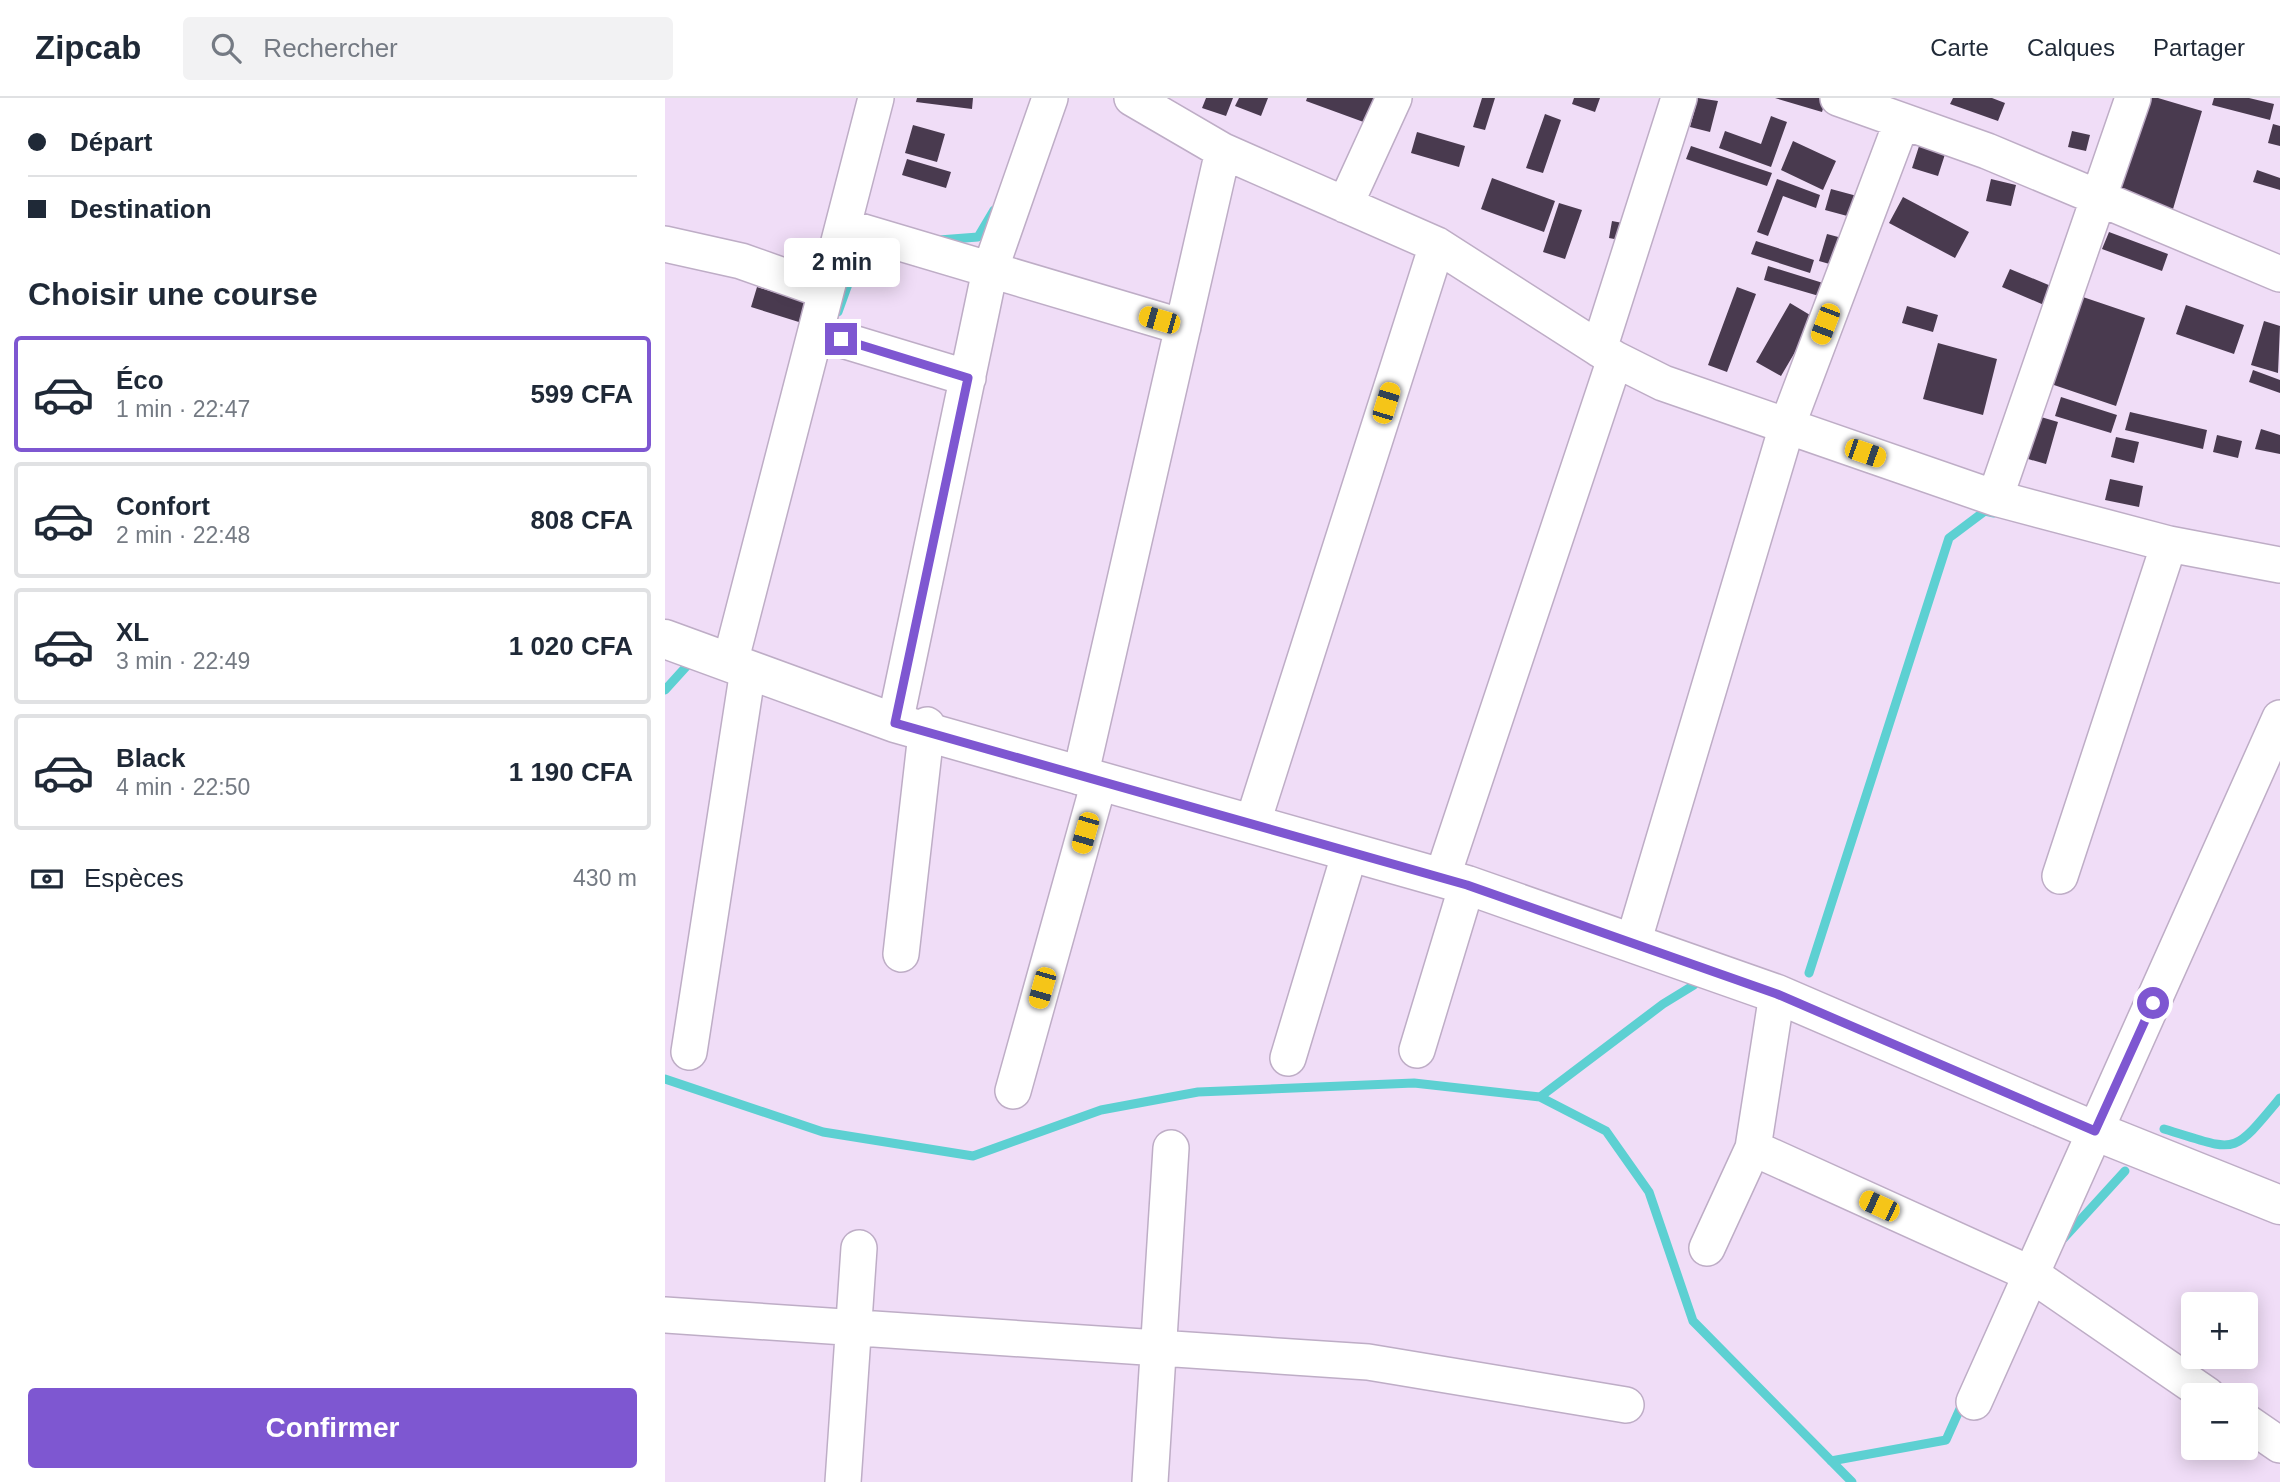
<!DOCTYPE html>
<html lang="fr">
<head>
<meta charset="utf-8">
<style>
  :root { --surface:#fff; --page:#f2f2f3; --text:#1f2937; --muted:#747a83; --line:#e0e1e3; --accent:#7e57d1 }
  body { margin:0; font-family:Arial,sans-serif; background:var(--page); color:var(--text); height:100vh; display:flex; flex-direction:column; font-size:26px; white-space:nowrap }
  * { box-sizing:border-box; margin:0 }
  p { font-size:23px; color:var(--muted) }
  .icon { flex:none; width:38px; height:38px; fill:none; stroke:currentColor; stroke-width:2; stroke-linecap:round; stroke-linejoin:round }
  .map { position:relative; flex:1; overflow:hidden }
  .side { display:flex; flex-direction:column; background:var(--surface); width:665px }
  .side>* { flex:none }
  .hud { display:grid; align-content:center; height:154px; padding:0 28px; background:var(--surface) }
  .fabs { position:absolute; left:1516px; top:1194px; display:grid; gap:14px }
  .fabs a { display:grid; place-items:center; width:77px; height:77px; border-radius:7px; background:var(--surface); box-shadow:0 4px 18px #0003; font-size:35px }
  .end { position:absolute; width:32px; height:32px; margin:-16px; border:9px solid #7e57d1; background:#fff; box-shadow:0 0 0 4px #fff }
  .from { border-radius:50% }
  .bubble { position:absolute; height:49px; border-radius:7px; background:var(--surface); box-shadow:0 4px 18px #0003; font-size:23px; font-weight:700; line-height:49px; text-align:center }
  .car { position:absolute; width:21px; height:42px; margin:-21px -10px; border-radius:9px; box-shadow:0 0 5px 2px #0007; background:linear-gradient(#f5c518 24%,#345 0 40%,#f5c518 0 76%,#345 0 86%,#f5c518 0) }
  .hud b { display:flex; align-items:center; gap:24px; height:66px; font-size:26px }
  .hud b+b { border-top:2px solid var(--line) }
  .hud i { width:18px; height:18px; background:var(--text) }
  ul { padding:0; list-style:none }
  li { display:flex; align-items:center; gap:21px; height:116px; margin:0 14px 10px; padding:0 14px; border:4px solid var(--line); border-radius:7px }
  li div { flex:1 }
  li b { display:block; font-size:26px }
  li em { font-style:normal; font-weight:700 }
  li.active { border-color:var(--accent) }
  li>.icon { width:63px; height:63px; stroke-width:1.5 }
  h2 { padding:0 28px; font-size:32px; line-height:84px }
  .pay { display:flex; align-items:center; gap:18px; height:77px; padding:0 28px; font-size:26px }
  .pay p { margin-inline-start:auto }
  .action { display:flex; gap:14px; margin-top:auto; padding:14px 28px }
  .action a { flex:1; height:80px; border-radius:7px; background:var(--accent); color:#fff; font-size:28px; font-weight:700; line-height:80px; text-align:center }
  header { display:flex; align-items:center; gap:42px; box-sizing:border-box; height:98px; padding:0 35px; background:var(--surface); border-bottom:2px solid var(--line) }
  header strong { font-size:33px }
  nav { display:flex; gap:38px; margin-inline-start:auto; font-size:24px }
  .search { width:490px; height:63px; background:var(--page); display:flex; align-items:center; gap:18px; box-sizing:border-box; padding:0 24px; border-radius:7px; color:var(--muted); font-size:26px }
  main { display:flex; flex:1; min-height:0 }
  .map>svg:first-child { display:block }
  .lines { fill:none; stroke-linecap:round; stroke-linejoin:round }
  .stream { stroke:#5dd0d2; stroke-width:9 }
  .building { fill:#493a4f }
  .street-casing { stroke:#beadc6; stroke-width:38 }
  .secondary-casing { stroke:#beadc6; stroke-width:41 }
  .street { stroke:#fff; stroke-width:35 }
  .secondary { stroke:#fff; stroke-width:38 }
  .route { stroke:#7e57d1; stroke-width:9 }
</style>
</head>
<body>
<header>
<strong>Zipcab</strong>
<div class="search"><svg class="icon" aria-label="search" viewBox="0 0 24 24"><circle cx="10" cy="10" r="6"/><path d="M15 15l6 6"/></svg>Rechercher</div>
<nav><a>Carte</a><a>Calques</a><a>Partager</a></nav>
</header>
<main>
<section class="side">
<div class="hud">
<b><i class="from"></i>Départ</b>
<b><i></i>Destination</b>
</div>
<h2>Choisir une course</h2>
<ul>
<li class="active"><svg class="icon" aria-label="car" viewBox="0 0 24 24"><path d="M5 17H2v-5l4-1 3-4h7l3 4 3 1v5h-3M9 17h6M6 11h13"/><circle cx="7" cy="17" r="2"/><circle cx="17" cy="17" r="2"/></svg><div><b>Éco</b><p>1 min · 22:47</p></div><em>599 CFA</em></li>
<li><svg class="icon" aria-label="car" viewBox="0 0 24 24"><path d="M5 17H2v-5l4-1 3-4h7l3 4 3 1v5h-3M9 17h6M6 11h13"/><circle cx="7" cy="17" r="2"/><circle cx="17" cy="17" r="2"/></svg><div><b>Confort</b><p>2 min · 22:48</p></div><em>808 CFA</em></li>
<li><svg class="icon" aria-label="car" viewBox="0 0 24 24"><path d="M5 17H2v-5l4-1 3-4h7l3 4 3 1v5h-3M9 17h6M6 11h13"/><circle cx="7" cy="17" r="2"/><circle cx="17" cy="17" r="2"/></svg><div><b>XL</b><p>3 min · 22:49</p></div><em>1 020 CFA</em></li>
<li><svg class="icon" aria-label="car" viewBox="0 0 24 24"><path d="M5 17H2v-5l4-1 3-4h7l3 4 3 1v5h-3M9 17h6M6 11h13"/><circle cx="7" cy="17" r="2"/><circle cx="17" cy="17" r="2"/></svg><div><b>Black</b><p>4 min · 22:50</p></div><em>1 190 CFA</em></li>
</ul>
<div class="pay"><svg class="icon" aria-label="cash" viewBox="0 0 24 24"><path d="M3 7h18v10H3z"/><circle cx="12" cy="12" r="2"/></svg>Espèces<p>430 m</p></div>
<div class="action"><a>Confirmer</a></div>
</section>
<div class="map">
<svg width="1615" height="1384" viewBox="0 0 1615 1384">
  <rect width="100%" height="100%" fill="#f0ddf7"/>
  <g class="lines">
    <!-- stream -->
    <path class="stream" d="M 274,142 L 313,139 L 329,112
      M 173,214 L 196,150 L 205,149
      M 0,592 L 29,560
      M 1144,875 L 1284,440 L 1320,413 L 1329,415
      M 0,981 L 158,1034 L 308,1058 L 436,1012 L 533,994 L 749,985 L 875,999 L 941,1033 L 984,1094 L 1028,1223 L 1187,1384
      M 875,999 L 998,906 L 1029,887
      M 1499,1031 C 1573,1053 1565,1060 1615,1000
      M 1398,1141 L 1460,1073
      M 1166,1363 L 1281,1342 L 1298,1304"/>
  </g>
  <!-- building -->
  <path class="building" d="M 252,0 L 308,0 L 307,11 L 251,4 Z
    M 541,0 L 568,0 L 561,18 L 537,10 Z
    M 574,0 L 603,0 L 596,18 L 570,8 Z
    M 642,0 L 713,0 L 704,26 L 641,3 Z
    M 817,0 L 830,0 L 820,32 L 808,29 Z
    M 909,0 L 935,0 L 930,14 L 907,6 Z
    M 1033,0 L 1053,3 L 1045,34 L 1025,29 Z
    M 1110,0 L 1161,0 L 1157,14 Z
    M 1288,0 L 1327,0 L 1340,5 L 1333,23 L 1285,6 Z
    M 1476,0 L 1493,0 L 1537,13 L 1508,111 L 1448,93 Z
    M 1549,0 L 1584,0 L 1609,6 L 1605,22 L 1547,7 Z
    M 880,16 L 896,22 L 878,75 L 861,70 Z
    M 1106,18 L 1122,24 L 1106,69 L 1054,50 L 1060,33 L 1096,46 Z
    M 1608,26 L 1615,28 L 1615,48 L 1603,45 Z
    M 248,27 L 280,36 L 272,64 L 240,55 Z
    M 1407,33 L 1425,37 L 1421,53 L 1403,49 Z
    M 752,34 L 800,48 L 794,69 L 746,55 Z
    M 1256,42 L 1282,50 L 1273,78 L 1247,70 Z
    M 1128,43 L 1171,63 L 1158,92 L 1116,72 Z
    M 1026,48 L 1107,75 L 1102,88 L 1021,61 Z
    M 242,61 L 286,74 L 281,90 L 237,77 Z
    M 1592,72 L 1615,80 L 1615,92 L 1588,84 Z
    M 827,80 L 890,103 L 879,134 L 816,111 Z
    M 1112,81 L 1155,97 L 1151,110 L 1118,98 L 1103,138 L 1092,134 Z
    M 1326,81 L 1351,87 L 1346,108 L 1321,103 Z
    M 1166,91 L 1192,98 L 1186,119 L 1160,112 Z
    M 1238,99 L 1304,134 L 1290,160 L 1224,125 Z
    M 894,105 L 917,112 L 900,161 L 878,154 Z
    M 947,123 L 963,126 L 960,143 L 944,140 Z
    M 1444,134 L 1503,156 L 1497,173 L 1437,151 Z
    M 1162,136 L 1177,140 L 1168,167 L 1154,163 Z
    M 1091,143 L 1149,162 L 1145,175 L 1086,156 Z
    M 1103,168 L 1158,185 L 1154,198 L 1099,182 Z
    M 1345,171 L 1386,188 L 1379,207 L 1337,189 Z
    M 92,189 L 143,205 L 137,225 L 86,209 Z
    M 1072,189 L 1091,196 L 1062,274 L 1043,267 Z
    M 1415,198 L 1480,220 L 1451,308 L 1386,286 Z
    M 1125,205 L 1150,220 L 1116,278 L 1091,264 Z
    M 1521,207 L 1579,227 L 1569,256 L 1511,236 Z
    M 1242,208 L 1273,217 L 1268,234 L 1237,225 Z
    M 1599,223 L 1615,228 L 1613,275 L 1586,267 Z
    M 1273,245 L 1332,261 L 1318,317 L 1258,301 Z
    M 1588,272 L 1615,282 L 1615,295 L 1584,284 Z
    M 1396,299 L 1452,317 L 1446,335 L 1390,318 Z
    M 1465,314 L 1542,332 L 1538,351 L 1460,332 Z
    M 1376,319 L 1393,324 L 1381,366 L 1363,361 Z
    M 1596,331 L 1615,337 L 1615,356 L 1590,351 Z
    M 1552,337 L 1577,343 L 1573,360 L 1548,354 Z
    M 1451,339 L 1474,344 L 1469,365 L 1446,359 Z
    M 1445,381 L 1478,388 L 1474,409 L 1440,402 Z"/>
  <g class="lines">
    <!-- street casing -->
    <g class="street-casing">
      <path id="street" d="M 467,0 L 558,53 L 772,147 L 950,261 L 998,285 L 1330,400 L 1504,446 L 1615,467
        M 1173,0 L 1322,53 L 1615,176
        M 680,107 L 729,0
        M 178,128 L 518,229
        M 0,146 L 76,163 L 161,193
        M 151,234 L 303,280
        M 934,251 L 1014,0
        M 1330,400 L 1468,0
        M 65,565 L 211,0
        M 230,625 L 325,172 L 385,0
        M 415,679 L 558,53
        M 587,727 L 772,147
        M 1395,778 L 1504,446
        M 777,780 L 950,261
        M 968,845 L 1122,328 L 1237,23
        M 236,856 L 262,627
        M 752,952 L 802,787
        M 24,954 L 83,572
        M 623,960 L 685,754
        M 348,993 L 434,684
        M 1088,1050 L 1366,1176 L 1542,1297
        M 1042,1150 L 1088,1050 L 1112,896
        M 0,1217 L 703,1264 L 961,1307
        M 1309,1304 L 1615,620
        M 1580,1323 L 1615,1347
        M 178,1384 L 194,1150
        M 485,1384 L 506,1050"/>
    </g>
    <!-- secondary casing -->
    <g class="secondary-casing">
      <path id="secondary" d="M 0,541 L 230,625 L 802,787 L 1112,896 L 1430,1033 L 1615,1107"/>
    </g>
    <!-- street -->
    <use href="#street" class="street"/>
    <!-- secondary -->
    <use href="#secondary" class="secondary"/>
  </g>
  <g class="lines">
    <!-- route -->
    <path class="route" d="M 176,241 L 303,280 L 230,625 L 802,787 L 1112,896 L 1430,1033 L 1488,905"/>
  </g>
</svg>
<div class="fabs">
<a>+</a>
<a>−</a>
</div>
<i class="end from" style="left:1488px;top:905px"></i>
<i class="end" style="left:176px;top:241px"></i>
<div class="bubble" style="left:119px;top:140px;width:116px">2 min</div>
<i class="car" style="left:494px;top:222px;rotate:286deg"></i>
<i class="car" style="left:1160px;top:226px;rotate:201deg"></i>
<i class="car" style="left:721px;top:305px;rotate:17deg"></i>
<i class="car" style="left:1200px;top:355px;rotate:109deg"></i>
<i class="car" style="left:420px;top:735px;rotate:196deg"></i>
<i class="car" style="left:377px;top:890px;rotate:196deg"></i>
<i class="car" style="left:1214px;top:1108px;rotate:295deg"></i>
</div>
</main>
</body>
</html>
